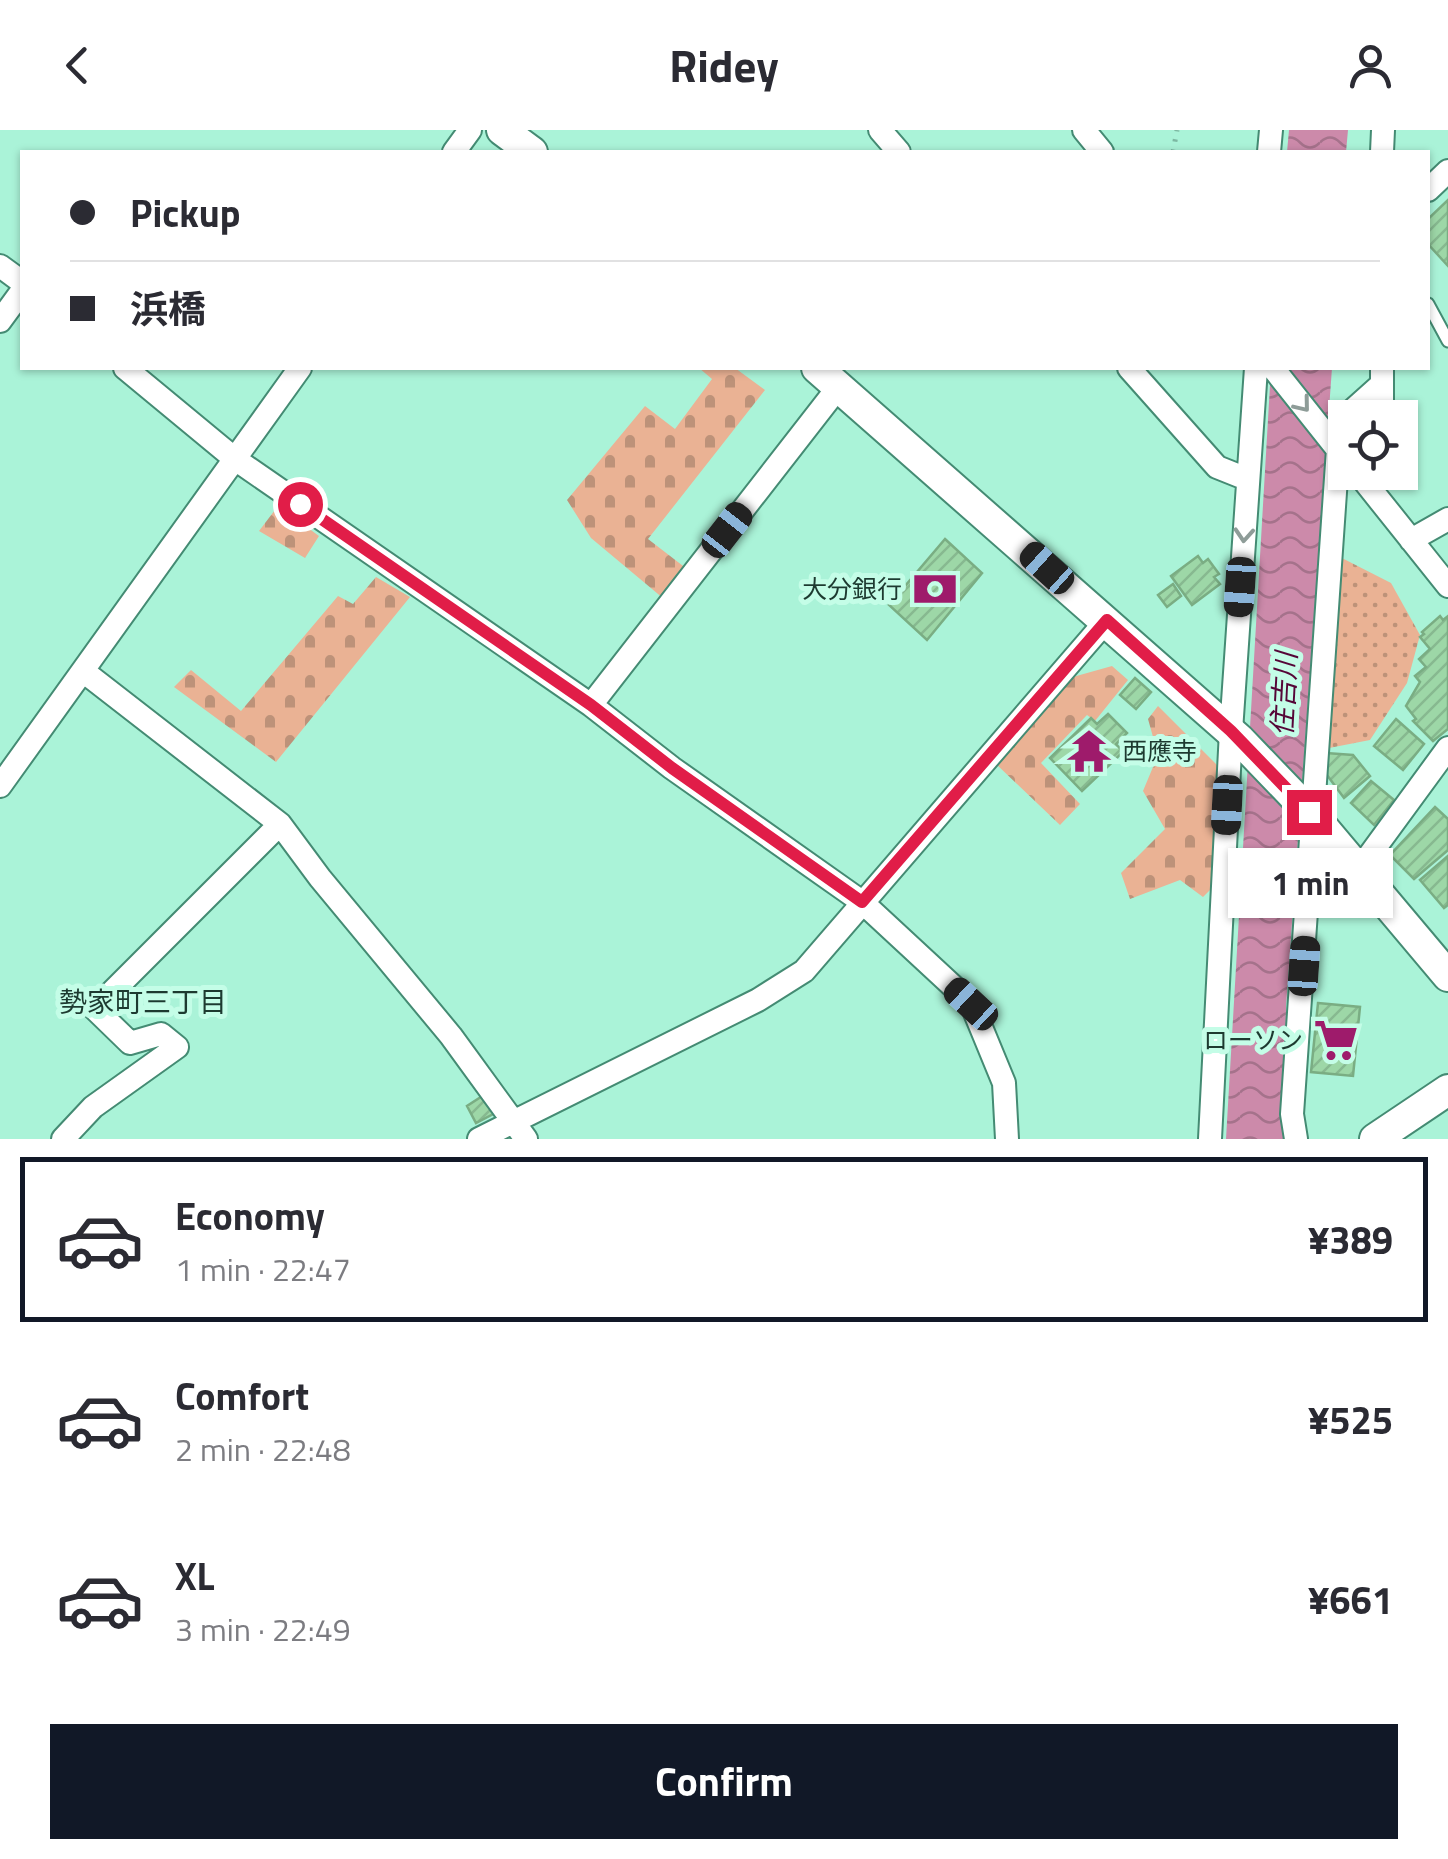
<!DOCTYPE html>
<html lang="en">
<head>
<meta charset="utf-8">
<style>
  :root { --surface:#fff; --page:#f7f7f7; --text:#2b2b33; --muted:#7c7c81; --line:#e1e1e2; --accent:#111827 }
  body { margin:0; font-family:"Titillium Web","Noto Sans JP",sans-serif; background:var(--page); color:var(--text); height:100vh; display:flex; flex-direction:column; font-size:38px; white-space:nowrap }
  * { box-sizing:border-box; margin:0 }
  p { font-size:32px; color:var(--muted) }
  .icon { flex:none; width:55px; height:55px; fill:none; stroke:currentColor; stroke-width:2; stroke-linecap:round; stroke-linejoin:round }
  .map { position:relative; height:1009px; overflow:hidden }
  .side { display:flex; flex-direction:column; background:var(--surface); flex:1 }
  .side>* { flex:none }
  .hud { position:absolute; left:20px; top:20px; width:1410px; height:220px; border-radius:0px; box-shadow:0 2px 8px #0004; display:grid; align-content:center; height:220px; padding:0 50px; background:var(--surface) }
  .buttons { position:absolute; left:1328px; top:270px; display:grid; gap:20px }
  .buttons a { display:grid; place-items:center; width:90px; height:90px; border-radius:0px; background:var(--surface); box-shadow:0 2px 8px #0004; font-size:50px }
  .end { position:absolute; width:45px; height:45px; margin:-22px; border:12px solid #e11d48; background:#fff; box-shadow:0 0 0 5px #fff }
  .from { border-radius:50% }
  .bubble { position:absolute; height:70px; border-radius:0px; background:var(--surface); box-shadow:0 2px 8px #0004; font-size:32px; font-weight:700; line-height:70px; text-align:center }
  .car { position:absolute; width:30px; height:60px; margin:-30px -15px; border-radius:12px; box-shadow:0 0 8px 2px #0007; background:linear-gradient(#222 24%,#8ab4d8 0 40%,#222 0 76%,#8ab4d8 0 86%,#222 0) }
  .hud b { display:flex; align-items:center; gap:35px; height:95px; font-size:38px }
  .hud b+b { border-top:2px solid var(--line) }
  .hud i { width:25px; height:25px; background:var(--text) }
  ul { padding:18px 0 0; list-style:none }
  li { display:flex; align-items:center; gap:30px; height:165px; margin:0 20px 15px; padding:0 30px; border:5px solid transparent; border-radius:0px }
  li div { flex:1 }
  li b { display:block; font-size:38px }
  li em { font-style:normal; font-weight:700 }
  li.on { border-color:var(--accent) }
  li>.icon { width:90px; height:90px; stroke-width:1.5 }
  .action { display:flex; gap:20px; margin-top:auto; padding:20px 50px }
  .action a { flex:1; height:115px; border-radius:0px; background:var(--accent); color:#fff; font-size:40px; font-weight:700; line-height:115px; text-align:center }
  header { display:flex; justify-content:space-between; align-items:center; height:130px; padding:0 50px; background:var(--surface); font-size:45px; font-weight:700 }
  .map>svg:first-child { display:block }
  .cemetery { fill:url(#cemetery-stones) }
  .park { fill:url(#park-dots) }
  .water { fill:url(#water-waves) }
  .building { fill:url(#building-hatch); stroke:#7aad83; stroke-width:2.5 }
  .lines { fill:none; stroke-linecap:round; stroke-linejoin:round }
  .service-casing { stroke:#448b73; stroke-width:15 }
  .minor-casing { stroke:#448b73; stroke-width:26 }
  .tertiary-casing { stroke:#448b73; stroke-width:34 }
  .path { stroke:#7db8a2; stroke-width:5; stroke-dasharray:2.5 8; stroke-linecap:butt }
  .service { stroke:#fff; stroke-width:11 }
  .minor { stroke:#fff; stroke-width:22 }
  .tertiary { stroke:#fff; stroke-width:30 }
  .oneway { stroke:#8e9c98 }
  .route { stroke:#e11d48; stroke-width:12 }
  .labels { text-anchor:middle; stroke-width:10; stroke-linejoin:round; paint-order:stroke }
  .poi-label { font-size:25px; fill:#1d3a30; stroke:#c4fde7; text-anchor:end }
  .water-label { font-size:28px; font-style:italic; fill:#550537; stroke:#c4fde7 }
  .neighbourhood-label { font-size:28px; fill:#1d3a30; stroke:#c4fde7 }
</style>
</head>
<body>
<header><svg class="icon" aria-label="back" viewBox="0 0 24 24"><path d="M15 5l-7 7 7 7"/></svg>Ridey<svg class="icon" aria-label="person" viewBox="0 0 24 24"><circle cx="12" cy="8" r="4"/><path d="M4 21q1-7 8-7t8 7"/></svg></header>
<div class="map">
<svg width="1448" height="1009" viewBox="0 0 1448 1009">
  <defs>
    <pattern id="cemetery-stones" width="16" height="16" patternUnits="userSpaceOnUse" patternTransform="scale(2.5)"><rect width="16" height="16" fill="#eab294"/><path d="M2 7V4a2 2 0 0 1 4 0v3zM10 15v-3a2 2 0 0 1 4 0v3z" fill="#bd9279"/></pattern>
    <pattern id="park-dots" width="8" height="8" patternUnits="userSpaceOnUse" patternTransform="scale(2.5)"><rect width="8" height="8" fill="#eab294"/><path d="M2 2h.1M6 6h.1" fill="none" stroke="#bd9279" stroke-width="1.8" stroke-linecap="round"/></pattern>
    <pattern id="water-waves" width="16" height="10" patternUnits="userSpaceOnUse" patternTransform="scale(2.5)"><rect width="16" height="10" fill="#cc8aaa"/><path d="M0 5q4-4 8 0t8 0" fill="none" stroke="#a5728b"/></pattern>
    <pattern id="building-hatch" width="6" height="6" patternUnits="userSpaceOnUse" patternTransform="scale(2.5)"><rect width="6" height="6" fill="#9dd7a7"/><path d="M-1 1l2-2M0 6l6-6M5 7l2-2" fill="none" stroke="#87b990"/></pattern>
  </defs>
  <rect width="100%" height="100%" fill="#aaf3d8"/>
  <!-- cemetery -->
  <path class="cemetery" d="M 699,238 L 735,238 L 765,260 L 648,409 L 687,439 L 664,469 L 591,408 L 567,370 L 645,276 L 675,299 L 712,249 Z
    M 278,376 L 319,406 L 305,428 L 259,401 Z
    M 376,447 L 410,467 L 276,632 L 174,557 L 191,540 L 241,581 L 338,466 L 353,474 Z
    M 1112,536 L 1128,550 L 1095,591 L 1087,585 L 1041,633 L 1080,674 L 1060,695 L 995,633 L 1055,552 Z
    M 1158,576 L 1223,641 L 1216,754 L 1203,767 L 1180,750 L 1130,769 L 1121,743 L 1165,699 L 1143,661 L 1158,625 L 1148,589 Z"/>
  <!-- park -->
  <path class="park" d="M 1334,424 L 1391,453 L 1420,505 L 1407,553 L 1370,610 L 1324,619 Z"/>
  <!-- water -->
  <path class="water" d="M 1289,0 L 1348,0 L 1346,22 L 1287,22 Z
    M 1271,238 L 1332,238 L 1286,876 L 1285,1009 L 1226,1009 Z"/>
  <!-- building -->
  <path class="building" d="M 1448,70 L 1448,136 L 1428,114 L 1428,89 Z
    M 945,409 L 982,443 L 927,510 L 889,475 Z
    M 1198,426 L 1203,433 L 1208,429 L 1219,444 L 1214,447 L 1220,454 L 1192,475 L 1171,446 Z
    M 1173,454 L 1181,466 L 1167,477 L 1158,465 Z
    M 1440,486 L 1443,490 L 1448,486 L 1448,599 L 1433,611 L 1413,591 L 1416,589 L 1406,576 L 1420,552 L 1415,546 L 1426,537 L 1419,529 L 1430,519 L 1420,507 L 1424,504 L 1422,502 Z
    M 1135,548 L 1151,562 L 1136,579 L 1120,565 Z
    M 1108,584 L 1127,603 L 1116,614 L 1123,622 L 1082,661 L 1050,628 L 1091,588 L 1097,594 Z
    M 1396,589 L 1424,614 L 1403,640 L 1374,616 Z
    M 1326,623 L 1353,625 L 1370,646 L 1344,668 L 1327,645 Z
    M 1371,651 L 1394,670 L 1374,695 L 1351,673 Z
    M 1435,677 L 1448,689 L 1448,720 L 1414,749 L 1390,725 Z
    M 1448,726 L 1448,775 L 1444,778 L 1420,750 Z
    M 1318,873 L 1360,877 L 1353,946 L 1311,942 Z
    M 487,963 L 497,982 L 476,993 L 467,976 Z"/>
  <g class="lines">
    <!-- service casing -->
    <g class="service-casing">
      <path id="service" d="M 1428,174 L 1448,211"/>
    </g>
    <!-- minor casing -->
    <g class="minor-casing">
      <path id="minor" d="M 880,0 L 899,22
        M 1084,0 L 1102,22
        M 454,22 L 470,0
        M 1269,22 L 1271,0
        M 1382,22 L 1383,0
        M 1428,60 L 1448,41
        M 0,136 L 22,152
        M 0,191 L 22,161
        M 125,238 L 235,329 L 591,575 L 672,638 L 862,772 L 971,873 L 1004,953 L 1007,1009
        M 1129,238 L 1217,337 L 1247,349
        M 1273,238 L 1342,325
        M 1382,288 L 1382,238
        M 1357,342 L 1448,456
        M 1411,410 L 1448,389
        M 83,541 L 280,694 L 320,748 L 451,906 L 526,1009
        M 591,575 L 840,255
        M 0,656 L 300,238
        M 1358,741 L 1448,618
        M 63,1009 L 93,977 L 177,917 L 161,904 L 130,913 L 95,879 L 280,694
        M 479,1009 L 758,870 L 804,841 L 1107,490
        M 1210,1009 L 1231,601 L 1256,238
        M 1296,1009 L 1292,984 L 1338,319 L 1344,288 L 1382,254"/>
    </g>
    <!-- tertiary casing -->
    <g class="tertiary-casing">
      <path id="tertiary" d="M 502,0 L 532,22
        M 817,238 L 1239,609 L 1315,688 L 1448,846
        M 1375,1009 L 1448,960"/>
    </g>
    <!-- path -->
    <path class="path" d="M 1173,22 L 1177,0"/>
    <!-- service -->
    <use href="#service" class="service"/>
    <!-- minor -->
    <use href="#minor" class="minor"/>
    <!-- tertiary -->
    <use href="#tertiary" class="tertiary"/>
  </g>
  <!-- one-way arrows -->
  <defs><path id="oneway-chevron" d="M-2-3.5L2.5 0L-2 3.5" fill="none" stroke-width="1.6" stroke-linecap="round" stroke-linejoin="round" transform="scale(2.5)"/></defs>
  <g class="oneway">
    <use href="#oneway-chevron" transform="translate(1303 275) rotate(51)"/>
    <use href="#oneway-chevron" transform="translate(1244 405) rotate(94)"/>
  </g>
  <g class="lines">
    <!-- route -->
    <path class="route" d="M 300,374 L 591,575 L 672,638 L 862,772 L 1107,490 L 1231,601 L 1309,682"/>
  </g>
  <!-- icons -->
  <defs>
    <g id="bank-bare" transform="scale(3.45)"><path d="M-6-4H6V4H-6ZM0-2.3a2.3 2.3 0 1 0 0 4.6a2.3 2.3 0 1 0 0-4.6Z" fill="#9e1b6b" stroke="#c4fde7" stroke-width="2.5" paint-order="stroke"/></g>
    <g id="temple-bare" transform="scale(3.45)"><path d="M0-6L5-2H3V0L6.5 2.5H4V6H1.5V3h-3V6H-4V2.5H-6.5L-3 0V-2H-5Z" fill="#9e1b6b" stroke="#c4fde7" stroke-width="2.5" paint-order="stroke"/></g>
    <g id="supermarket-bare" transform="scale(3.45)"><path d="M-6-5.5h2.5l.6 2H6L4.5 2H-2.5L-4.4-4H-6ZM-1.5 3.2a1.3 1.3 0 1 0 .1 0ZM3 3.2a1.3 1.3 0 1 0 .1 0Z" fill="#9e1b6b" stroke="#c4fde7" stroke-width="2.5" paint-order="stroke"/></g>
  </defs>
  <g fill-rule="evenodd">
    <use href="#bank-bare" x="935" y="459"/>
    <use href="#temple-bare" x="1089" y="621"/>
    <use href="#supermarket-bare" x="1336" y="910"/>
  </g>
  <g class="labels">
    <!-- poi labels -->
    <g class="poi-label">
      <text x="902" y="468">大分銀行</text>
      <text x="1122" y="630" text-anchor="start">西應寺</text>
      <text x="1303" y="919">ローソン</text>
    </g>
    <!-- water labels -->
    <g class="water-label">
      <text transform="translate(1284 564) rotate(-87)" y="10">住吉川</text>
    </g>
    <!-- neighbourhood labels -->
    <g class="neighbourhood-label">
      <text x="143" y="882">勢家町三丁目</text>
    </g>
  </g>
</svg>
<div class="buttons">
<a><svg class="icon" aria-label="locate" viewBox="0 0 24 24"><circle cx="12" cy="12" r="6"/><path d="M12 2v4M12 18v4M2 12h4M18 12h4"/></svg></a>
</div>
<i class="end from" style="left:300px;top:374px"></i>
<i class="end" style="left:1309px;top:682px"></i>
<div class="bubble" style="left:1228px;top:718px;width:165px">1 min</div>
<i class="car" style="left:727px;top:400px;rotate:38deg"></i>
<i class="car" style="left:1047px;top:438px;rotate:312deg"></i>
<i class="car" style="left:1240px;top:457px;rotate:184deg"></i>
<i class="car" style="left:1227px;top:675px;rotate:183deg"></i>
<i class="car" style="left:1304px;top:836px;rotate:4deg"></i>
<i class="car" style="left:971px;top:874px;rotate:313deg"></i>
<div class="hud">
<b><i class="from"></i>Pickup</b>
<b><i></i>浜橋</b>
</div>
</div>
<section class="side">
<ul>
<li class="on"><svg class="icon" aria-label="car" viewBox="0 0 24 24"><path d="M5 17H2v-5l4-1 3-4h7l3 4 3 1v5h-3M9 17h6M6 11h13"/><circle cx="7" cy="17" r="2"/><circle cx="17" cy="17" r="2"/></svg><div><b>Economy</b><p>1 min · 22:47</p></div><em>¥389</em></li>
<li><svg class="icon" aria-label="car" viewBox="0 0 24 24"><path d="M5 17H2v-5l4-1 3-4h7l3 4 3 1v5h-3M9 17h6M6 11h13"/><circle cx="7" cy="17" r="2"/><circle cx="17" cy="17" r="2"/></svg><div><b>Comfort</b><p>2 min · 22:48</p></div><em>¥525</em></li>
<li><svg class="icon" aria-label="car" viewBox="0 0 24 24"><path d="M5 17H2v-5l4-1 3-4h7l3 4 3 1v5h-3M9 17h6M6 11h13"/><circle cx="7" cy="17" r="2"/><circle cx="17" cy="17" r="2"/></svg><div><b>XL</b><p>3 min · 22:49</p></div><em>¥661</em></li>
</ul>
<div class="action"><a>Confirm</a></div>
</section>
</body>
</html>
